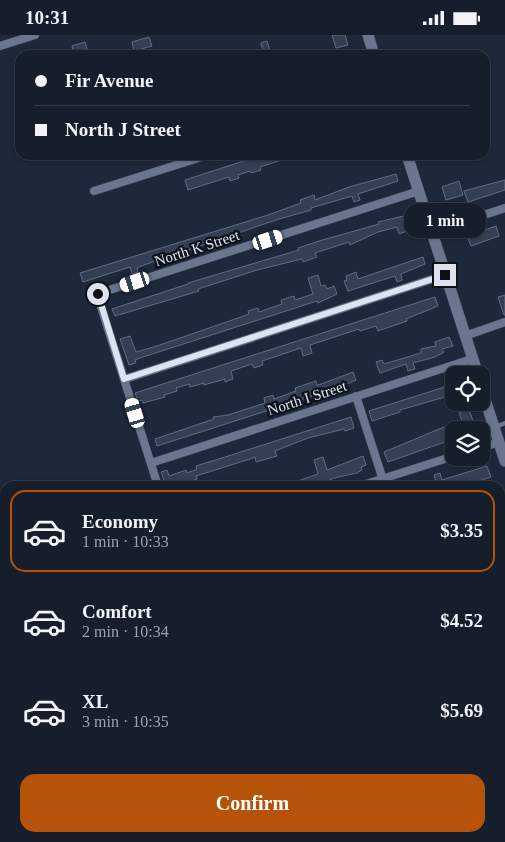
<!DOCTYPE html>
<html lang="en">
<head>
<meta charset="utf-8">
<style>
  :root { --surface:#161e2c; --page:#232b38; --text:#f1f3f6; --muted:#9ea2a9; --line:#353c48; --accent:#b45309 }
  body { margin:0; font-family:"Times New Roman",serif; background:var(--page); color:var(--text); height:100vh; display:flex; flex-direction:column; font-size:19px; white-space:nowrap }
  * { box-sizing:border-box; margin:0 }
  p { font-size:16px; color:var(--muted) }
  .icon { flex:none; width:28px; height:28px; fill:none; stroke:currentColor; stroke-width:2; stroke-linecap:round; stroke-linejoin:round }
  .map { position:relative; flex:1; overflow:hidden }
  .panel { position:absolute; left:0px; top:446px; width:505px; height:361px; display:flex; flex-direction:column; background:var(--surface); border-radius:15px 15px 0 0; box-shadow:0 1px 4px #0004,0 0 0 1px var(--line) }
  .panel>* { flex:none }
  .guide { position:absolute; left:15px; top:15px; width:475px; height:110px; border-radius:15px; box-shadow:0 1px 4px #0004,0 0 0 1px var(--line); display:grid; align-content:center; height:110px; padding:0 20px; background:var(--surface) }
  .tools { position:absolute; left:445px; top:331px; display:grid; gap:10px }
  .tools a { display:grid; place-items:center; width:45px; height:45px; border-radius:10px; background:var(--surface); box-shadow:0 1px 4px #0004,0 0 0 1px var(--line); font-size:25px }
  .end { position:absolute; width:22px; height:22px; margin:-11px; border:6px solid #dce4f1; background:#111; box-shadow:0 0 0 2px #111 }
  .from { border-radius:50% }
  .bubble { position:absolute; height:35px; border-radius:15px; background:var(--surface); box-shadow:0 1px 4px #0004,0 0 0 1px var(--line); font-size:16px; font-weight:700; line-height:35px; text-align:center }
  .car { position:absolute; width:15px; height:30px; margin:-15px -8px; border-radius:6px; box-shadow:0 0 4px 1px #0007; background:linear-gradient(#fff 24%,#345 0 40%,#fff 0 76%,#345 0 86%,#fff 0) }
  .guide b { display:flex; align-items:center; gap:18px; height:48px; font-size:19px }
  .guide b+b { border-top:1px solid var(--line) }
  .guide i { width:12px; height:12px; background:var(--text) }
  ul { padding:9px 0 0; list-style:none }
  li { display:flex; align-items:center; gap:15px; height:82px; margin:0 10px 8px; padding:0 10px; border:2px solid transparent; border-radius:15px }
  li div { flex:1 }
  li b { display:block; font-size:19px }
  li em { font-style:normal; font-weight:700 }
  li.active { border-color:var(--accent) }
  li>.icon { width:45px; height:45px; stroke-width:1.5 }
  .primary-button { display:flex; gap:10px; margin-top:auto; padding:10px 20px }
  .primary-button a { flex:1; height:58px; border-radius:15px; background:var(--accent); color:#fff; font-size:20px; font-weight:700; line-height:58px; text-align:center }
  .status { display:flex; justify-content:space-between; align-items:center; height:35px; padding:0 25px; background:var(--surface); direction:ltr }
  .status svg { height:14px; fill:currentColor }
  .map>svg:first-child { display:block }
  .green { fill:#233559 }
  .building { fill:#343f54; stroke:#606c83 }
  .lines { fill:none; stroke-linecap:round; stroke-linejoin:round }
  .lane-casing { stroke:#3b4353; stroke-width:5 }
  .street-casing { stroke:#3b4353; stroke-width:9 }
  .secondary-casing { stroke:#3b4353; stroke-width:12 }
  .lane { stroke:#6a768d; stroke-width:4 }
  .street { stroke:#6a768d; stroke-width:8 }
  .secondary { stroke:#6a768d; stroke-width:11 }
  .route { stroke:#dce4f1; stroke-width:6 }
  .labels { text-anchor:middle; stroke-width:4.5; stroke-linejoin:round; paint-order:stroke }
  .street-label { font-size:15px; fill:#dce4f1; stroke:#0c1119 }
</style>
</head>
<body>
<div class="status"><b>10:31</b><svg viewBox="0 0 49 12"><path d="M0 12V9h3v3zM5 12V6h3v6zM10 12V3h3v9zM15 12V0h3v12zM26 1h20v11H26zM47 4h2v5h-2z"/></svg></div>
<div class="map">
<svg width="505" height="807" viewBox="0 0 505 807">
  <rect width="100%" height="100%" fill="#1e283b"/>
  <!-- green -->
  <path class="green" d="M 505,542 L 505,769 L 500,770 L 500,544 Z"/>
  <!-- building -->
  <path class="building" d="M 332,0 L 345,0 L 348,10 L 336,13 Z
    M 149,2 L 152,11 L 134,16 L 132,7 Z
    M 267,6 L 271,19 L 264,20 L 261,8 Z
    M 85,7 L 89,20 L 74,20 L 72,11 Z
    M 262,120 L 294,121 L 260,132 L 261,135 L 251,138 L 250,136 L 238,140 L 239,143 L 230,146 L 229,142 L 188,155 L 185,145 Z
    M 396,139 L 398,146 L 361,158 L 358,159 L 360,165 L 354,167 L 352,161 L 311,173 L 311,175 L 276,185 L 144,230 L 137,233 L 138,237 L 132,239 L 130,232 L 83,247 L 80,238 L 268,180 L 301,168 L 300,165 L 314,160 L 315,165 L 349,152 Z
    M 505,145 L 505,155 L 468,167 L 464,156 Z
    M 459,146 L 463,160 L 446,165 L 442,152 Z
    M 408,180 L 410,189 L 416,187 L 418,192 L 399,199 L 397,192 L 378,197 L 350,210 L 349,207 L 315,218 L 317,222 L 303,227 L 302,224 L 257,235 L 198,254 L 199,256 L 115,281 L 112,274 L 188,249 L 188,248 L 299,215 L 298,213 L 319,206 L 379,189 L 378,187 Z
    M 496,191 L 499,201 L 471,211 L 467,201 Z
    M 423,222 L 425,229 L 401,239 L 402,245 L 397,247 L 395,241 L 348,256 L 344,246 L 347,245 L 346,241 L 356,237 L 358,244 Z
    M 318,240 L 321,251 L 325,250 L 327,254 L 334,251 L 337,259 L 318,268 L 317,266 L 140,323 L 135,325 L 136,328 L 129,330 L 120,304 L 130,301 L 136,317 L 157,311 L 238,283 L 249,279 L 248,276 L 258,273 L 259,277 L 282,269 L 281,265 L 294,261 L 295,265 L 313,259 L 308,243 Z
    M 505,260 L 505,280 L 504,280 L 498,262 Z
    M 435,262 L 438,271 L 406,284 L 407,286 L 378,296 L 376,291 L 360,296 L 359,294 L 310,310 L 312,318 L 303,321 L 301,313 L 262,326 L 263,330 L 254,333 L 252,329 L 231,336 L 233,344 L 225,347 L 225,344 L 204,350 L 204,348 L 190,352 L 189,349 L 176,353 L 177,356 L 164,360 L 165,362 L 143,368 L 142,365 L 138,366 L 135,358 Z
    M 449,302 L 453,311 L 442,314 L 444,317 L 435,322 L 413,328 L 415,334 L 408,336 L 406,329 L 380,338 L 376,327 L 382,325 L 384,329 L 421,318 L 421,314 L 436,311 L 435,307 Z
    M 353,337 L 356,345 L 338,353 L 157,411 L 155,404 L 214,384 L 213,382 L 228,380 L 265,368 L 264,363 L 273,360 L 274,364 L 296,356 L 295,353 L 316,346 L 317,350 L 321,349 Z
    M 454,349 L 454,358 L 445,362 L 400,375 L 400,377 L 372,386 L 369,376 Z
    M 469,374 L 476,395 L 460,395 L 459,390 L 463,388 L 459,378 Z
    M 351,382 L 354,393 L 345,396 L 344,394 L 308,403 L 275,416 L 277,421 L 256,427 L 255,422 L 250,424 L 196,441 L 197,444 L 183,449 L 182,446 L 166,451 L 161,437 L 167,435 L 169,441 L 186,435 L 187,438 L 197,434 L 196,431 L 225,422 Z
    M 444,392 L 445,396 L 454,394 L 454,406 L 442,408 L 388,427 L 384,417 Z
    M 363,421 L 366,430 L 361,432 L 362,435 L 357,438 L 334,443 L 316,451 L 315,449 L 283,451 L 318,439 L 314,425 L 323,422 L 327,435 Z
    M 487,431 L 491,442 L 472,448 L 473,451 L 437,451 L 434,440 L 440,438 L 442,445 Z"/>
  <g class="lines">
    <!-- lane casing -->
    <g class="lane-casing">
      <path id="lane" d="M 495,392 L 505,388"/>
    </g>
    <!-- street casing -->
    <g class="street-casing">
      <path id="street" d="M 0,11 L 35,0
        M 94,156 L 208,120
        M 432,197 L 505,173
        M 465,301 L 505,287
        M 125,344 L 445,240
        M 356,361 L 385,451
        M 481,413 L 499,407
        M 151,428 L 472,324
        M 158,451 L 97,259 L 419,156
        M 360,451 L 454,421
        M 500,500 L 505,498
        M 273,802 L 274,807"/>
    </g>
    <!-- secondary casing -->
    <g class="secondary-casing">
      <path id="secondary" d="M 368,0 L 374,20
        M 407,120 L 478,340
        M 481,352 L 505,426
        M 500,775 L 505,773
        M 400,807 L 414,802"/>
    </g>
    <!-- lane -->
    <use href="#lane" class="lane"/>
    <!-- street -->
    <use href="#street" class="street"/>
    <!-- secondary -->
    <use href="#secondary" class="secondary"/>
  </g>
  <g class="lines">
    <!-- route -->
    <path class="route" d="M 98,259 L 124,344 L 445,240"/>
  </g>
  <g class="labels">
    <!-- street labels -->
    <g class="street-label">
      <text transform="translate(197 213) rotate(-18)" y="5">North K Street</text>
      <text transform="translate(307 363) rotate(-18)" y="5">North I Street</text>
    </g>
  </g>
</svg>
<div class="tools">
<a><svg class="icon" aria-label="locate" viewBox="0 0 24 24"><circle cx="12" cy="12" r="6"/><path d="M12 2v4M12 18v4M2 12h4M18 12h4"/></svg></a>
<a><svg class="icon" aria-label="layers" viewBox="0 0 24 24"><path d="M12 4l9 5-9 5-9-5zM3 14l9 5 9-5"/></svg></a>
</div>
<i class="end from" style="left:98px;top:259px"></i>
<i class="end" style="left:445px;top:240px"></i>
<div class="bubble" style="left:404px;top:168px;width:82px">1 min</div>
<i class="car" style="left:268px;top:205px;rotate:72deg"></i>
<i class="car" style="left:135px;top:247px;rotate:252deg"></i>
<i class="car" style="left:135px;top:378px;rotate:343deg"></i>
<div class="guide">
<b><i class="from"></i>Fir Avenue</b>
<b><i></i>North J Street</b>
</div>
<section class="panel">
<ul>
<li class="active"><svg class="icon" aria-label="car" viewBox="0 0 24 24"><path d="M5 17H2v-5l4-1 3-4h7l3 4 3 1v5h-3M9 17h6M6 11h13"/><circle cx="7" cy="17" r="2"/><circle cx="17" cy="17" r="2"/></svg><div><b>Economy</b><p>1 min · 10:33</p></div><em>$3.35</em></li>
<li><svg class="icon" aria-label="car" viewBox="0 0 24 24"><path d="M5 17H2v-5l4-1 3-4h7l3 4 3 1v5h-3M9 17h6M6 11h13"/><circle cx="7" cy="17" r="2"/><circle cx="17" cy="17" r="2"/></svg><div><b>Comfort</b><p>2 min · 10:34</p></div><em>$4.52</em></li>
<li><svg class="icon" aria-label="car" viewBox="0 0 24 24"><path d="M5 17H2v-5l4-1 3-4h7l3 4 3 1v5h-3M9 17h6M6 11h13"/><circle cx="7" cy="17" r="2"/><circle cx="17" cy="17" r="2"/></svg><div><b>XL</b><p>3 min · 10:35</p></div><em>$5.69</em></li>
</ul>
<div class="primary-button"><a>Confirm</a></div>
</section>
</div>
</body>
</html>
